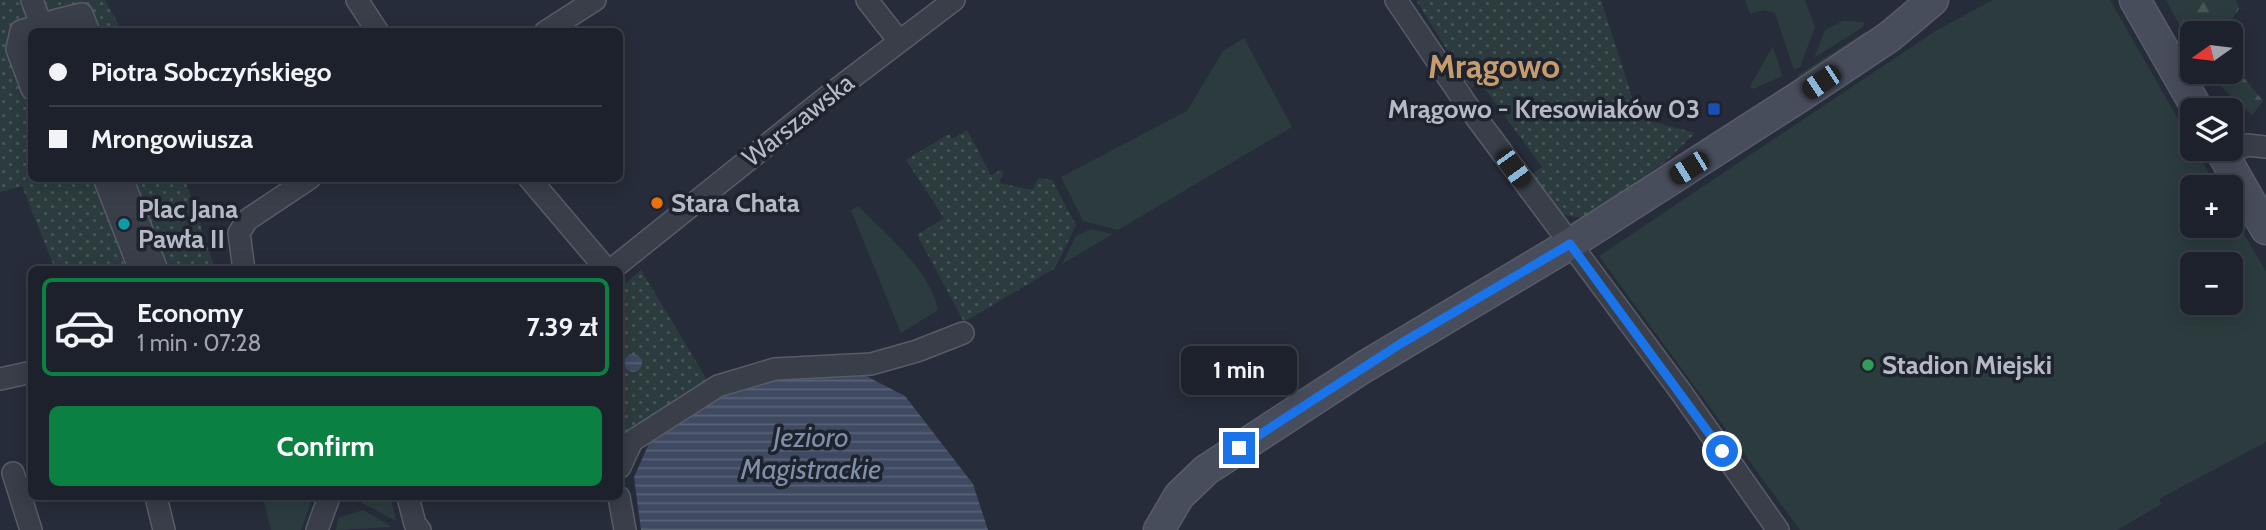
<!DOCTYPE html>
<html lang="en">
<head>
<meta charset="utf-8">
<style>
  :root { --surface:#1c212b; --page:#292e37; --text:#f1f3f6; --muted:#a0a3a9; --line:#3a3e47; --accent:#0b8043 }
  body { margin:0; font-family:Cabin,sans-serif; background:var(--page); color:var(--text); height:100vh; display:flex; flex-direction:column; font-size:26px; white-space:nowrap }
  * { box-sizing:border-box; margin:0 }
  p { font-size:23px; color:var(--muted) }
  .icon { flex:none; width:38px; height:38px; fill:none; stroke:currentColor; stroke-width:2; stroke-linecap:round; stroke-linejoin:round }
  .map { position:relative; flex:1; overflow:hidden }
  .panel { position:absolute; left:28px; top:266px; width:595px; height:234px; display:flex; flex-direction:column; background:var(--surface); border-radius:10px; box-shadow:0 4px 18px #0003,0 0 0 2px var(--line) }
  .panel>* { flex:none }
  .banner { position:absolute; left:28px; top:28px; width:595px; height:154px; border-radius:10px; box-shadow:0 4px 18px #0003,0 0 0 2px var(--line); display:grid; align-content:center; height:154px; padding:0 21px; background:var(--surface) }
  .needle { width:46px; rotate:256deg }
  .controls { position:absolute; left:2180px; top:21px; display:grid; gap:14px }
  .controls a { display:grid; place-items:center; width:63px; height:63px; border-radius:10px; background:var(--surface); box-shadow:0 4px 18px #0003,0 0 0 2px var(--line); font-size:35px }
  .end { position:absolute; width:32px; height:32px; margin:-16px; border:9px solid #1a73e8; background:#fff; box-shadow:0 0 0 4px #fff }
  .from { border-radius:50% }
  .bubble { position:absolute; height:49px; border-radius:10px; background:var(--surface); box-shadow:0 4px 18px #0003,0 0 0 2px var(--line); font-size:23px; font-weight:700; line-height:49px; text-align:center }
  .car { position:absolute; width:21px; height:42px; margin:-21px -10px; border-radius:9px; box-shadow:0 0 5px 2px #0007; background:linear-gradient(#222 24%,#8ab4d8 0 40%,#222 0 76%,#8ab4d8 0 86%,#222 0) }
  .banner b { display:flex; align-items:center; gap:24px; height:66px; font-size:26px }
  .banner b+b { border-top:2px solid var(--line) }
  .banner i { width:18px; height:18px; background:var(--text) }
  ul { padding:12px 0 0; list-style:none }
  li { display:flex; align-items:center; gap:21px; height:98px; margin:0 14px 10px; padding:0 7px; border:4px solid var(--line); border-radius:10px }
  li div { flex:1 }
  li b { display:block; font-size:26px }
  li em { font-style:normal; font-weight:700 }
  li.current { border-color:var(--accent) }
  li>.icon { width:63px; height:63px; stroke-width:1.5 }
  .cta { display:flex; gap:14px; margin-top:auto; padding:14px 21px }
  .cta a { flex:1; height:80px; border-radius:10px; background:var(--accent); color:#fff; font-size:28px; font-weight:700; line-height:80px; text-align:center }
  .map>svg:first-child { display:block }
  .grass { fill:#2c3c3e; fill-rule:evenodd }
  .forest { fill:url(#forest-firs) }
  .park { fill:url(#park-dots) }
  .water { fill:url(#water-rules) }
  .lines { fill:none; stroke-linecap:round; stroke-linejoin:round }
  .street-casing { stroke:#575c67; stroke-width:24 }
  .secondary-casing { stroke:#575c67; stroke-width:33 }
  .street { stroke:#393e49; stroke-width:21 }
  .secondary { stroke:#484d5c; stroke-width:30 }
  .route { stroke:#1a73e8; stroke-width:9 }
  .transit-dot { fill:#1a4fb4; stroke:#1e232e; stroke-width:2.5 }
  .food-dot { fill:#e8710a; stroke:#1e232e; stroke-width:2.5 }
  .culture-dot { fill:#0f9aa8; stroke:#1e232e; stroke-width:2.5 }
  .leisure-dot { fill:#2e9e5b; stroke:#1e232e; stroke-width:2.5 }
  .labels { text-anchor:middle; stroke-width:7; stroke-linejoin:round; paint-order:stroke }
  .poi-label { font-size:26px; font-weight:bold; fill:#b5b9c5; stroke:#1e232e; text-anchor:start }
  .street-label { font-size:26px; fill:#b5b9c5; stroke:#1e232e }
  .water-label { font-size:28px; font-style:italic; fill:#808ea9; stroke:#1e232e }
  .district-label { font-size:33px; font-weight:bold; fill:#c69c6f; stroke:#1e232e }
</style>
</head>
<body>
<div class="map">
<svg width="2266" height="530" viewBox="0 0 2266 530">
  <defs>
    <pattern id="forest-firs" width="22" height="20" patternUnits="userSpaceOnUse" patternTransform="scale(1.75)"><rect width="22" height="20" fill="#2c3c3e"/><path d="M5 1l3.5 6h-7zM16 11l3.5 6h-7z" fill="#485658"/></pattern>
    <pattern id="park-dots" width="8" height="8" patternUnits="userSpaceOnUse" patternTransform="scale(1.75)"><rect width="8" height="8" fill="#2c3c3e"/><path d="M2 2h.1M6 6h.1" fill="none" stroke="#485658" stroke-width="1.8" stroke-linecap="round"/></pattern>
    <pattern id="water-rules" width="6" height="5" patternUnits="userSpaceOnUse" patternTransform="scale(1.75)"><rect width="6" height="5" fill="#3f4a62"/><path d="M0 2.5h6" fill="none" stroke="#586277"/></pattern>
  </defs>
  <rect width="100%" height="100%" fill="#262c39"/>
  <!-- grass -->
  <path class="grass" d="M 1745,0 L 1805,0 L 1815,27 L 1800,67 L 1794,70 L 1775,13 L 1764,10 L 1750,14 Z
    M 1993,0 L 2110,0 L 2217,187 L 2193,187 L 2193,226 L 2231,226 L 2231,211 L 2266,272 L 2266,442 L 2159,499 L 2162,504 L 2117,530 L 1800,530 L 1599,256 L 1937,30 ZM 2193,264 L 2231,264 L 2231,303 L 2193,303 Z
    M 1843,21 L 1865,22 L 1863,27 L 1814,58 L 1825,30 Z
    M 1866,31 L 1866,36 L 1799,78 L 1798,75 Z
    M 1244,38 L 1292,127 L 1118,230 L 1083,221 L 1061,177 L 1187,111 L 1223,51 Z
    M 1773,46 L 1782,76 L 1753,89 L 1750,86 Z
    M 858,206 C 886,234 930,270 938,310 L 901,333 L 851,210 Z
    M 1091,229 L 1113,234 L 1062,264 L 1076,236 Z
    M 263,497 L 313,497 L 301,530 L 271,530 Z
    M 362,497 L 391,497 L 396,521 L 362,503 Z
    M 363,510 L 392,527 L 336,530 L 338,518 Z"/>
  <!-- forest -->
  <path class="forest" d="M 2166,0 L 2236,0 L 2239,9 L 2222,33 L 2193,33 L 2193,50 Z
    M 2231,62 L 2263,101 L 2252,115 L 2205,72 L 2231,72 Z"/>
  <!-- park -->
  <path class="park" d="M 0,0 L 105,0 L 122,31 L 32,32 L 32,178 L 185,179 L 215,269 L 55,269 L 22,186 L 0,192 Z
    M 1416,0 L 1601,0 L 1639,118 L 1695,133 L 1665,162 L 1582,218 L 1559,214 L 1531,175 L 1542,167 L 1480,82 L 1471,88 Z
    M 967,130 L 991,175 L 1001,170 L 1004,172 L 999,183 L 1033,190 L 1038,178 L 1052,180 L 1076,225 L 1055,268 L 964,322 L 917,235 L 944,218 L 906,160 L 949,134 L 952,139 Z
    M 641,270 L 709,383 L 620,437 L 620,288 Z"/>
  <!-- water -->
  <path class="water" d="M624 363a9 9 0 1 1 18 0a9 9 0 1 1-18 0Z
    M 822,376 L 866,376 L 905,396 L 973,484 L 988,530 L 641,530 L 634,477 L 651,439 L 707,403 L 764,380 Z"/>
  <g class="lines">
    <!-- street casing -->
    <g class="street-casing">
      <path id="street" d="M 32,0 L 44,32
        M 357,0 L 378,32
        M 867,0 L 899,41
        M 1396,0 L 1469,108 L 1681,392 L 1778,530
        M 57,20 L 82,14 L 89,32
        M 545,32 L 595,0
        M 32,89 L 17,49 L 21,31 L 57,20 L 62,32
        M 2224,155 L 2247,145 L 2266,147
        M 104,178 L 140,270
        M 122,178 L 157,270
        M 529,178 L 607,270
        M 244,270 L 239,233 L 247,220 L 310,178
        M 611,270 L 828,96 L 954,0
        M 0,379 L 32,372
        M 620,467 L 632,441 L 718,386 L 775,369 L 871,364 L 917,351 L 963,333
        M 13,473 L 31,530
        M 156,497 L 164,530
        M 408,497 L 415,524 L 420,530
        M 619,497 L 625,530
        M 317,530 L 329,497"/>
    </g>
    <!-- secondary casing -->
    <g class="secondary-casing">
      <path id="secondary" d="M 2135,0 L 2198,110
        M 2220,149 L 2266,229
        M 1159,530 L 1179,496 L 1206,470 L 1364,367 L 1570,244 L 1799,97 L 1889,37 L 1933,0"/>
    </g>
    <!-- street -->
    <use href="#street" class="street"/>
    <!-- secondary -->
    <use href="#secondary" class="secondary"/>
  </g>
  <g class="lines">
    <!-- route -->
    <path class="route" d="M 1239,448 L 1400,344 L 1570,244 L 1722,451"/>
  </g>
  <!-- markers -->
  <rect class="transit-dot" x="1707" y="102" width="14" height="14" rx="3.5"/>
  <circle class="food-dot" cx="657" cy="203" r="7"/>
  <circle class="culture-dot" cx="124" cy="224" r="7"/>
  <circle class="leisure-dot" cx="1868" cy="365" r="7"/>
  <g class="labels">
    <!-- poi labels -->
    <g class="poi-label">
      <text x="1700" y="118" text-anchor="end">Mrągowo - Kresowiaków 03</text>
      <text x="671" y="212">Stara Chata</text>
      <text x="138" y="218">Plac Jana<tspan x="138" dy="30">Pawła II</tspan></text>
      <text x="1882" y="374">Stadion Miejski</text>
    </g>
    <!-- street labels -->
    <g class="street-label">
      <text transform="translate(798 120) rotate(-38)" y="9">Warszawska</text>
    </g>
    <!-- water labels -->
    <g class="water-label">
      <text x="811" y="447">Jezioro<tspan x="811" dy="32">Magistrackie</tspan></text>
    </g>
    <!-- district labels -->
    <g class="district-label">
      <text x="1494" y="78">Mrągowo</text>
    </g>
  </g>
</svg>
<div class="controls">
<a><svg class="needle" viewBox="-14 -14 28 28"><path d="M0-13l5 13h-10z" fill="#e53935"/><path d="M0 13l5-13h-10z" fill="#a0a3a9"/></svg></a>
<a><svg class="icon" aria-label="layers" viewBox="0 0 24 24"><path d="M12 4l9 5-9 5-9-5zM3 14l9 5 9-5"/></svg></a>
<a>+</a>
<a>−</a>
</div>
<i class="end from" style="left:1722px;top:451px"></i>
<i class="end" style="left:1239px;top:448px"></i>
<div class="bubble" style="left:1181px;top:346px;width:116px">1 min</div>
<i class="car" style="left:1821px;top:82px;rotate:236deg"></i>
<i class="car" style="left:1513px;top:168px;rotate:144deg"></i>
<i class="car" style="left:1689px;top:168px;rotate:238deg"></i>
<div class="banner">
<b><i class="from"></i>Piotra Sobczyńskiego</b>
<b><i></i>Mrongowiusza</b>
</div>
<section class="panel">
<ul>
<li class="current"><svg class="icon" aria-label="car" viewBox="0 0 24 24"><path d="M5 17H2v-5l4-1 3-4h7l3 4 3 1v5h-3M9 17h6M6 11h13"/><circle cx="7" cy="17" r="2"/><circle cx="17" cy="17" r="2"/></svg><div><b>Economy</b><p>1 min · 07:28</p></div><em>7.39 zł</em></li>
</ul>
<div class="cta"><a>Confirm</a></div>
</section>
</div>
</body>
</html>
